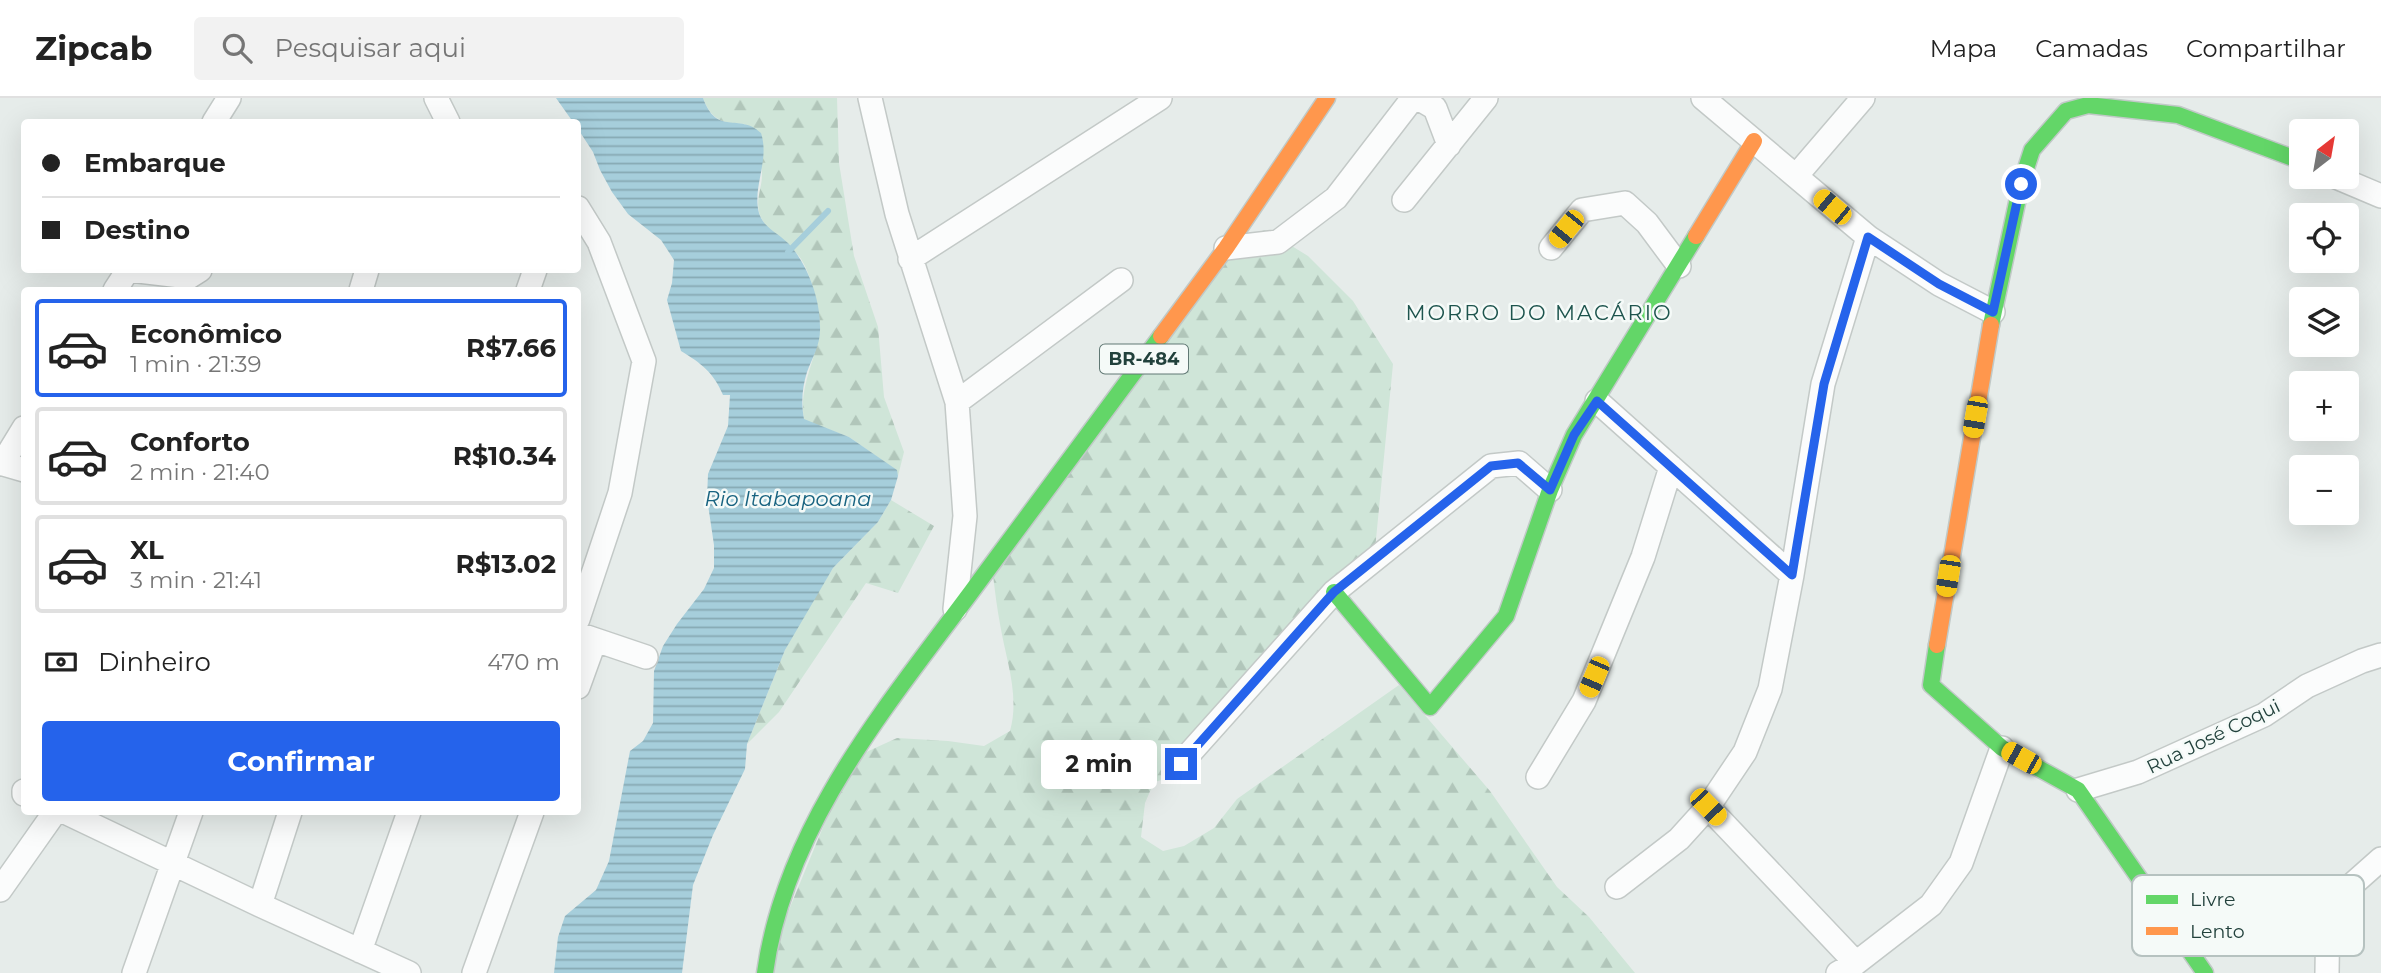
<!DOCTYPE html>
<html lang="pt">
<head>
<meta charset="utf-8">
<style>
  :root { --surface:#fff; --page:#f2f2f2; --text:#222; --muted:#767676; --line:#e0e0e0; --accent:#2563eb }
  body { margin:0; font-family:Montserrat,sans-serif; background:var(--page); color:var(--text); height:100vh; display:flex; flex-direction:column; font-size:26px; white-space:nowrap }
  * { box-sizing:border-box; margin:0 }
  p { font-size:23px; color:var(--muted) }
  .icon { flex:none; width:38px; height:38px; fill:none; stroke:currentColor; stroke-width:2; stroke-linecap:round; stroke-linejoin:round }
  .map { position:relative; flex:1; overflow:hidden }
  .details { position:absolute; left:21px; top:189px; width:560px; height:528px; display:flex; flex-direction:column; background:var(--surface); border-radius:7px; box-shadow:0 7px 28px #0002 }
  .details>* { flex:none }
  .banner { position:absolute; left:21px; top:21px; width:560px; height:154px; border-radius:7px; box-shadow:0 7px 28px #0002; display:grid; align-content:center; height:154px; padding:0 21px; background:var(--surface) }
  .needle { width:46px; rotate:31deg }
  .buttons { position:absolute; left:2289px; top:21px; display:grid; gap:14px }
  .buttons a { display:grid; place-items:center; width:70px; height:70px; border-radius:7px; background:var(--surface); box-shadow:0 7px 28px #0002; font-size:35px }
  .end { position:absolute; width:32px; height:32px; margin:-16px; border:9px solid #2563eb; background:#fff; box-shadow:0 0 0 4px #fff }
  .from { border-radius:50% }
  .bubble { position:absolute; height:49px; border-radius:7px; background:var(--surface); box-shadow:0 7px 28px #0002; font-size:23px; font-weight:700; line-height:49px; text-align:center }
  .car { position:absolute; width:21px; height:42px; margin:-21px -10px; border-radius:9px; box-shadow:0 0 5px 2px #0007; background:linear-gradient(#f5c518 24%,#345 0 40%,#f5c518 0 76%,#345 0 86%,#f5c518 0) }
  .banner b { display:flex; align-items:center; gap:24px; height:66px; font-size:26px }
  .banner b+b { border-top:2px solid var(--line) }
  .banner i { width:18px; height:18px; background:var(--text) }
  ul { padding:12px 0 0; list-style:none }
  li { display:flex; align-items:center; gap:21px; height:98px; margin:0 14px 10px; padding:0 7px; border:4px solid var(--line); border-radius:7px }
  li div { flex:1 }
  li b { display:block; font-size:26px }
  li em { font-style:normal; font-weight:700 }
  li.active { border-color:var(--accent) }
  li>.icon { width:63px; height:63px; stroke-width:1.5 }
  .pay { display:flex; align-items:center; gap:18px; height:77px; padding:0 21px; font-size:26px }
  .pay p { margin-inline-start:auto }
  .cta { display:flex; gap:14px; margin-top:auto; padding:14px 21px }
  .cta a { flex:1; height:80px; border-radius:7px; background:var(--accent); color:#fff; font-size:28px; font-weight:700; line-height:80px; text-align:center }
  header { display:flex; align-items:center; gap:42px; box-sizing:border-box; height:98px; padding:0 35px; background:var(--surface); border-bottom:2px solid var(--line) }
  header strong { font-size:33px }
  nav { display:flex; gap:38px; margin-inline-start:auto; font-size:24px }
  .search { width:490px; height:63px; background:var(--page); display:flex; align-items:center; gap:18px; box-sizing:border-box; padding:0 24px; border-radius:7px; color:var(--muted); font-size:26px }
  .map>svg:first-child { display:block }
  .forest { fill:url(#forest-firs) }
  .water { fill:url(#water-rules) }
  .lines { fill:none; stroke-linecap:round; stroke-linejoin:round }
  .stream { stroke:#a6cedb; stroke-width:6 }
  .street-casing { stroke:#c3c9c7; stroke-width:26 }
  .fast-casing { stroke:#c1c9c7; stroke-width:19 }
  .slow-casing { stroke:#c1c9c7; stroke-width:19 }
  .street { stroke:#fbfcfc; stroke-width:23 }
  .fast { stroke:#63d668; stroke-width:16 }
  .slow { stroke:#ff974d; stroke-width:16 }
  .route { stroke:#2563eb; stroke-width:9 }
  .labels { text-anchor:middle; stroke-width:5; stroke-linejoin:round; paint-order:stroke }
  .shield { fill:#f5faf8; stroke:#617874; stroke-width:2 }
  .shield-label { font-size:18px; font-weight:bold; fill:#22413c }
  .street-label { font-size:19px; fill:#22413c; stroke:#f5faf8 }
  .neighbourhood-label { font-size:21px; letter-spacing:2px; fill:#1d544d; stroke:#f5faf8 }
  .water-label { font-size:21px; font-style:italic; fill:#186380; stroke:#f5faf8 }
  .key { fill:#f5faf8; stroke:#b6c2c0; stroke-width:2 }
  .key-label { font-size:19px; fill:#22413c }
</style>
</head>
<body>
<header>
<strong>Zipcab</strong>
<div class="search"><svg class="icon" aria-label="search" viewBox="0 0 24 24"><circle cx="10" cy="10" r="6"/><path d="M15 15l6 6"/></svg>Pesquisar aqui</div>
<nav><a>Mapa</a><a>Camadas</a><a>Compartilhar</a></nav>
</header>
<div class="map">
<svg width="2381" height="875" viewBox="0 0 2381 875">
  <defs>
    <pattern id="forest-firs" width="22" height="20" patternUnits="userSpaceOnUse" patternTransform="scale(1.75)"><rect width="22" height="20" fill="#cfe5d8"/><path d="M5 1l3.5 6h-7zM16 11l3.5 6h-7z" fill="#b1c6ba"/></pattern>
    <pattern id="water-rules" width="6" height="5" patternUnits="userSpaceOnUse" patternTransform="scale(1.75)"><rect width="6" height="5" fill="#a6cedb"/><path d="M0 2.5h6" fill="none" stroke="#87a9b3"/></pattern>
  </defs>
  <rect width="100%" height="100%" fill="#e6ecea"/>
  <!-- forest -->
  <path class="forest" d="M 703,0 L 837,0 L 839,65 L 854,158 L 878,229 L 884,299 L 904,354 L 898,378 L 896,372 L 849,339 L 804,322 C 797,280 826,251 818,212 C 815,196 810,175 801,161 C 790,144 764,134 759,114 C 756,101 762,89 762,77 C 763,65 750,39 745,26 C 722,25 712,23 703,0 Z
    M 1266,132 L 1308,158 L 1353,203 L 1393,266 L 1374,462 L 1197,659 L 1173,679 L 1154,684 L 1145,705 L 1141,739 L 1163,753 L 1184,748 L 1214,730 L 1237,701 L 1399,587 L 1490,693 L 1557,789 L 1589,819 L 1635,875 L 763,875 L 851,661 L 897,640 L 948,643 L 984,648 L 1010,633 C 1020,597 1006,562 1000,526 C 997,510 995,494 993,477 L 1246,137 Z
    M 891,402 L 934,428 L 898,495 L 866,485 L 779,614 L 747,646 L 785,552 L 800,523 L 833,470 L 878,424 Z"/>
  <!-- water -->
  <path class="water" d="M 556,0 L 703,0 C 717,39 739,14 761,35 C 770,63 752,89 759,115 C 763,129 778,135 788,145 C 807,165 820,200 820,228 C 821,246 813,258 807,274 C 802,290 801,305 804,321 L 849,339 L 897,372 L 898,378 L 891,402 L 878,424 L 833,470 L 785,552 L 747,646 L 745,671 L 713,737 L 693,787 L 682,875 L 554,875 L 558,839 L 565,818 L 596,792 L 609,763 L 630,653 L 643,643 L 653,625 L 654,573 L 663,548 L 677,526 L 704,491 L 714,470 L 714,447 L 707,400 L 708,376 L 728,328 L 730,297 L 723,297 C 714,275 701,265 681,253 L 667,202 L 672,185 L 674,162 L 661,142 L 628,116 L 612,94 L 600,72 L 593,54 L 578,31 L 578,24 L 573,24 Z"/>
  <g class="lines">
    <!-- stream -->
    <path class="stream" d="M 788,154 L 828,113"/>
    <!-- street casing -->
    <g class="street-casing">
      <path id="street" d="M 436,0 L 448,24
        M 870,0 L 897,116 L 957,304 L 965,418 L 955,511
        M 1418,0 L 1435,10 L 1449,47
        M 1703,0 L 1868,139 L 1939,186 L 1993,214
        M 214,24 L 229,0
        M 1796,78 L 1863,0
        M 2336,79 L 2381,98
        M 1404,102 L 1486,0
        M 578,110 L 599,144 L 644,263 L 620,395 L 578,521
        M 1226,150 L 1278,144 L 1336,100 L 1413,0
        M 1551,150 L 1582,112 L 1625,105 L 1647,125 L 1679,168
        M 910,161 L 1160,0
        M 130,172 L 189,179 L 200,172
        M 115,192 L 128,172
        M 361,192 L 367,172
        M 528,192 L 535,172
        M 1597,303 L 1792,477
        M 957,304 L 1121,182
        M 0,365 L 24,372
        M 2,366 L 24,330
        M 578,536 L 646,559
        M 578,589 L 595,542
        M 1181,665 L 1334,494 L 1491,368 L 1519,365 L 1550,392
        M 1538,679 L 1584,603 L 1643,459 L 1671,369
        M 2078,692 L 2138,674 L 2264,617 L 2307,588 L 2362,563 L 2381,557
        M 24,693 L 24,696
        M 1708,709 L 1856,865
        M 65,714 L 260,807 L 409,875
        M 1617,789 L 1679,741 L 1708,709 L 1745,654 L 1770,591 L 1792,477 L 1823,286 L 1868,139
        M 0,792 L 55,714
        M 260,807 L 290,714
        M 360,853 L 409,714
        M 134,875 L 191,714
        M 474,875 L 532,714
        M 1838,875 L 1856,865 L 1931,807 L 1961,765 L 2002,650
        M 2327,875 L 2328,808 L 2381,761"/>
    </g>
    <!-- fast casing -->
    <g class="fast-casing">
      <path id="fast" d="M 1991,227 L 2021,86 L 2032,52 L 2066,13 L 2088,7 L 2178,17 L 2301,63
        M 1334,494 L 1430,609 L 1506,518 L 1550,392 L 1574,337 L 1696,138
        M 1937,547 L 1931,587 L 2002,650 L 2078,692 L 2205,875
        M 765,875 C 785,728 886,609 972,493 C 1035,408 1098,323 1161,238"/>
    </g>
    <!-- slow casing -->
    <g class="slow-casing">
      <path id="slow" d="M 1696,138 L 1754,43
        M 1161,238 L 1226,150 L 1327,0
        M 1937,547 L 1991,227"/>
    </g>
    <!-- street -->
    <use href="#street" class="street"/>
    <!-- fast -->
    <use href="#fast" class="fast"/>
    <!-- slow -->
    <use href="#slow" class="slow"/>
  </g>
  <g class="lines">
    <!-- route -->
    <path class="route" d="M 1181,666 L 1334,494 L 1491,368 L 1518,365 L 1550,392 L 1574,337 L 1597,303 L 1792,477 L 1824,286 L 1868,139 L 1939,186 L 1993,214 L 2021,86"/>
  </g>
  <g class="labels">
    <!-- shield labels -->
    <rect class="shield" x="1100" y="246.5" width="88" height="29" rx="5"/>
    <g class="shield-label">
      <text x="1144" y="267">BR-484</text>
    </g>
    <!-- street labels -->
    <g class="street-label">
      <text transform="translate(2213 638) rotate(-26)" y="7">Rua José Coqui</text>
    </g>
    <!-- neighbourhood labels -->
    <g class="neighbourhood-label">
      <text x="1539" y="222">MORRO DO MACÁRIO</text>
    </g>
    <!-- water labels -->
    <g class="water-label">
      <text x="788" y="408">Rio Itabapoana</text>
    </g>
  </g>
  <!-- legend -->
  <rect x="2132" y="777" width="232" height="81" rx="10" class="key"/>
  <rect x="2146" y="797" width="32" height="9" fill="#63d668"/>
  <rect x="2146" y="829" width="32" height="8" fill="#ff974d"/>
  <g class="key-label">
    <text x="2190" y="808">Livre</text>
    <text x="2190" y="840">Lento</text>
  </g>
</svg>
<div class="buttons">
<a><svg class="needle" viewBox="-14 -14 28 28"><path d="M0-13l5 13h-10z" fill="#e53935"/><path d="M0 13l5-13h-10z" fill="#767676"/></svg></a>
<a><svg class="icon" aria-label="locate" viewBox="0 0 24 24"><circle cx="12" cy="12" r="6"/><path d="M12 2v4M12 18v4M2 12h4M18 12h4"/></svg></a>
<a><svg class="icon" aria-label="layers" viewBox="0 0 24 24"><path d="M12 4l9 5-9 5-9-5zM3 14l9 5 9-5"/></svg></a>
<a>+</a>
<a>−</a>
</div>
<i class="end from" style="left:2021px;top:86px"></i>
<i class="end" style="left:1181px;top:666px"></i>
<div class="bubble" style="left:1041px;top:642px;width:116px">2 min</div>
<i class="car" style="left:1832px;top:109px;rotate:310deg"></i>
<i class="car" style="left:1566px;top:131px;rotate:219deg"></i>
<i class="car" style="left:1975px;top:319px;rotate:190deg"></i>
<i class="car" style="left:1948px;top:478px;rotate:189deg"></i>
<i class="car" style="left:1594px;top:579px;rotate:203deg"></i>
<i class="car" style="left:2021px;top:660px;rotate:299deg"></i>
<i class="car" style="left:1708px;top:709px;rotate:136deg"></i>
<div class="banner">
<b><i class="from"></i>Embarque</b>
<b><i></i>Destino</b>
</div>
<section class="details">
<ul>
<li class="active"><svg class="icon" aria-label="car" viewBox="0 0 24 24"><path d="M5 17H2v-5l4-1 3-4h7l3 4 3 1v5h-3M9 17h6M6 11h13"/><circle cx="7" cy="17" r="2"/><circle cx="17" cy="17" r="2"/></svg><div><b>Econômico</b><p>1 min · 21:39</p></div><em>R$7.66</em></li>
<li><svg class="icon" aria-label="car" viewBox="0 0 24 24"><path d="M5 17H2v-5l4-1 3-4h7l3 4 3 1v5h-3M9 17h6M6 11h13"/><circle cx="7" cy="17" r="2"/><circle cx="17" cy="17" r="2"/></svg><div><b>Conforto</b><p>2 min · 21:40</p></div><em>R$10.34</em></li>
<li><svg class="icon" aria-label="car" viewBox="0 0 24 24"><path d="M5 17H2v-5l4-1 3-4h7l3 4 3 1v5h-3M9 17h6M6 11h13"/><circle cx="7" cy="17" r="2"/><circle cx="17" cy="17" r="2"/></svg><div><b>XL</b><p>3 min · 21:41</p></div><em>R$13.02</em></li>
</ul>
<div class="pay"><svg class="icon" aria-label="cash" viewBox="0 0 24 24"><path d="M3 7h18v10H3z"/><circle cx="12" cy="12" r="2"/></svg>Dinheiro<p>470 m</p></div>
<div class="cta"><a>Confirmar</a></div>
</section>
</div>
</body>
</html>
